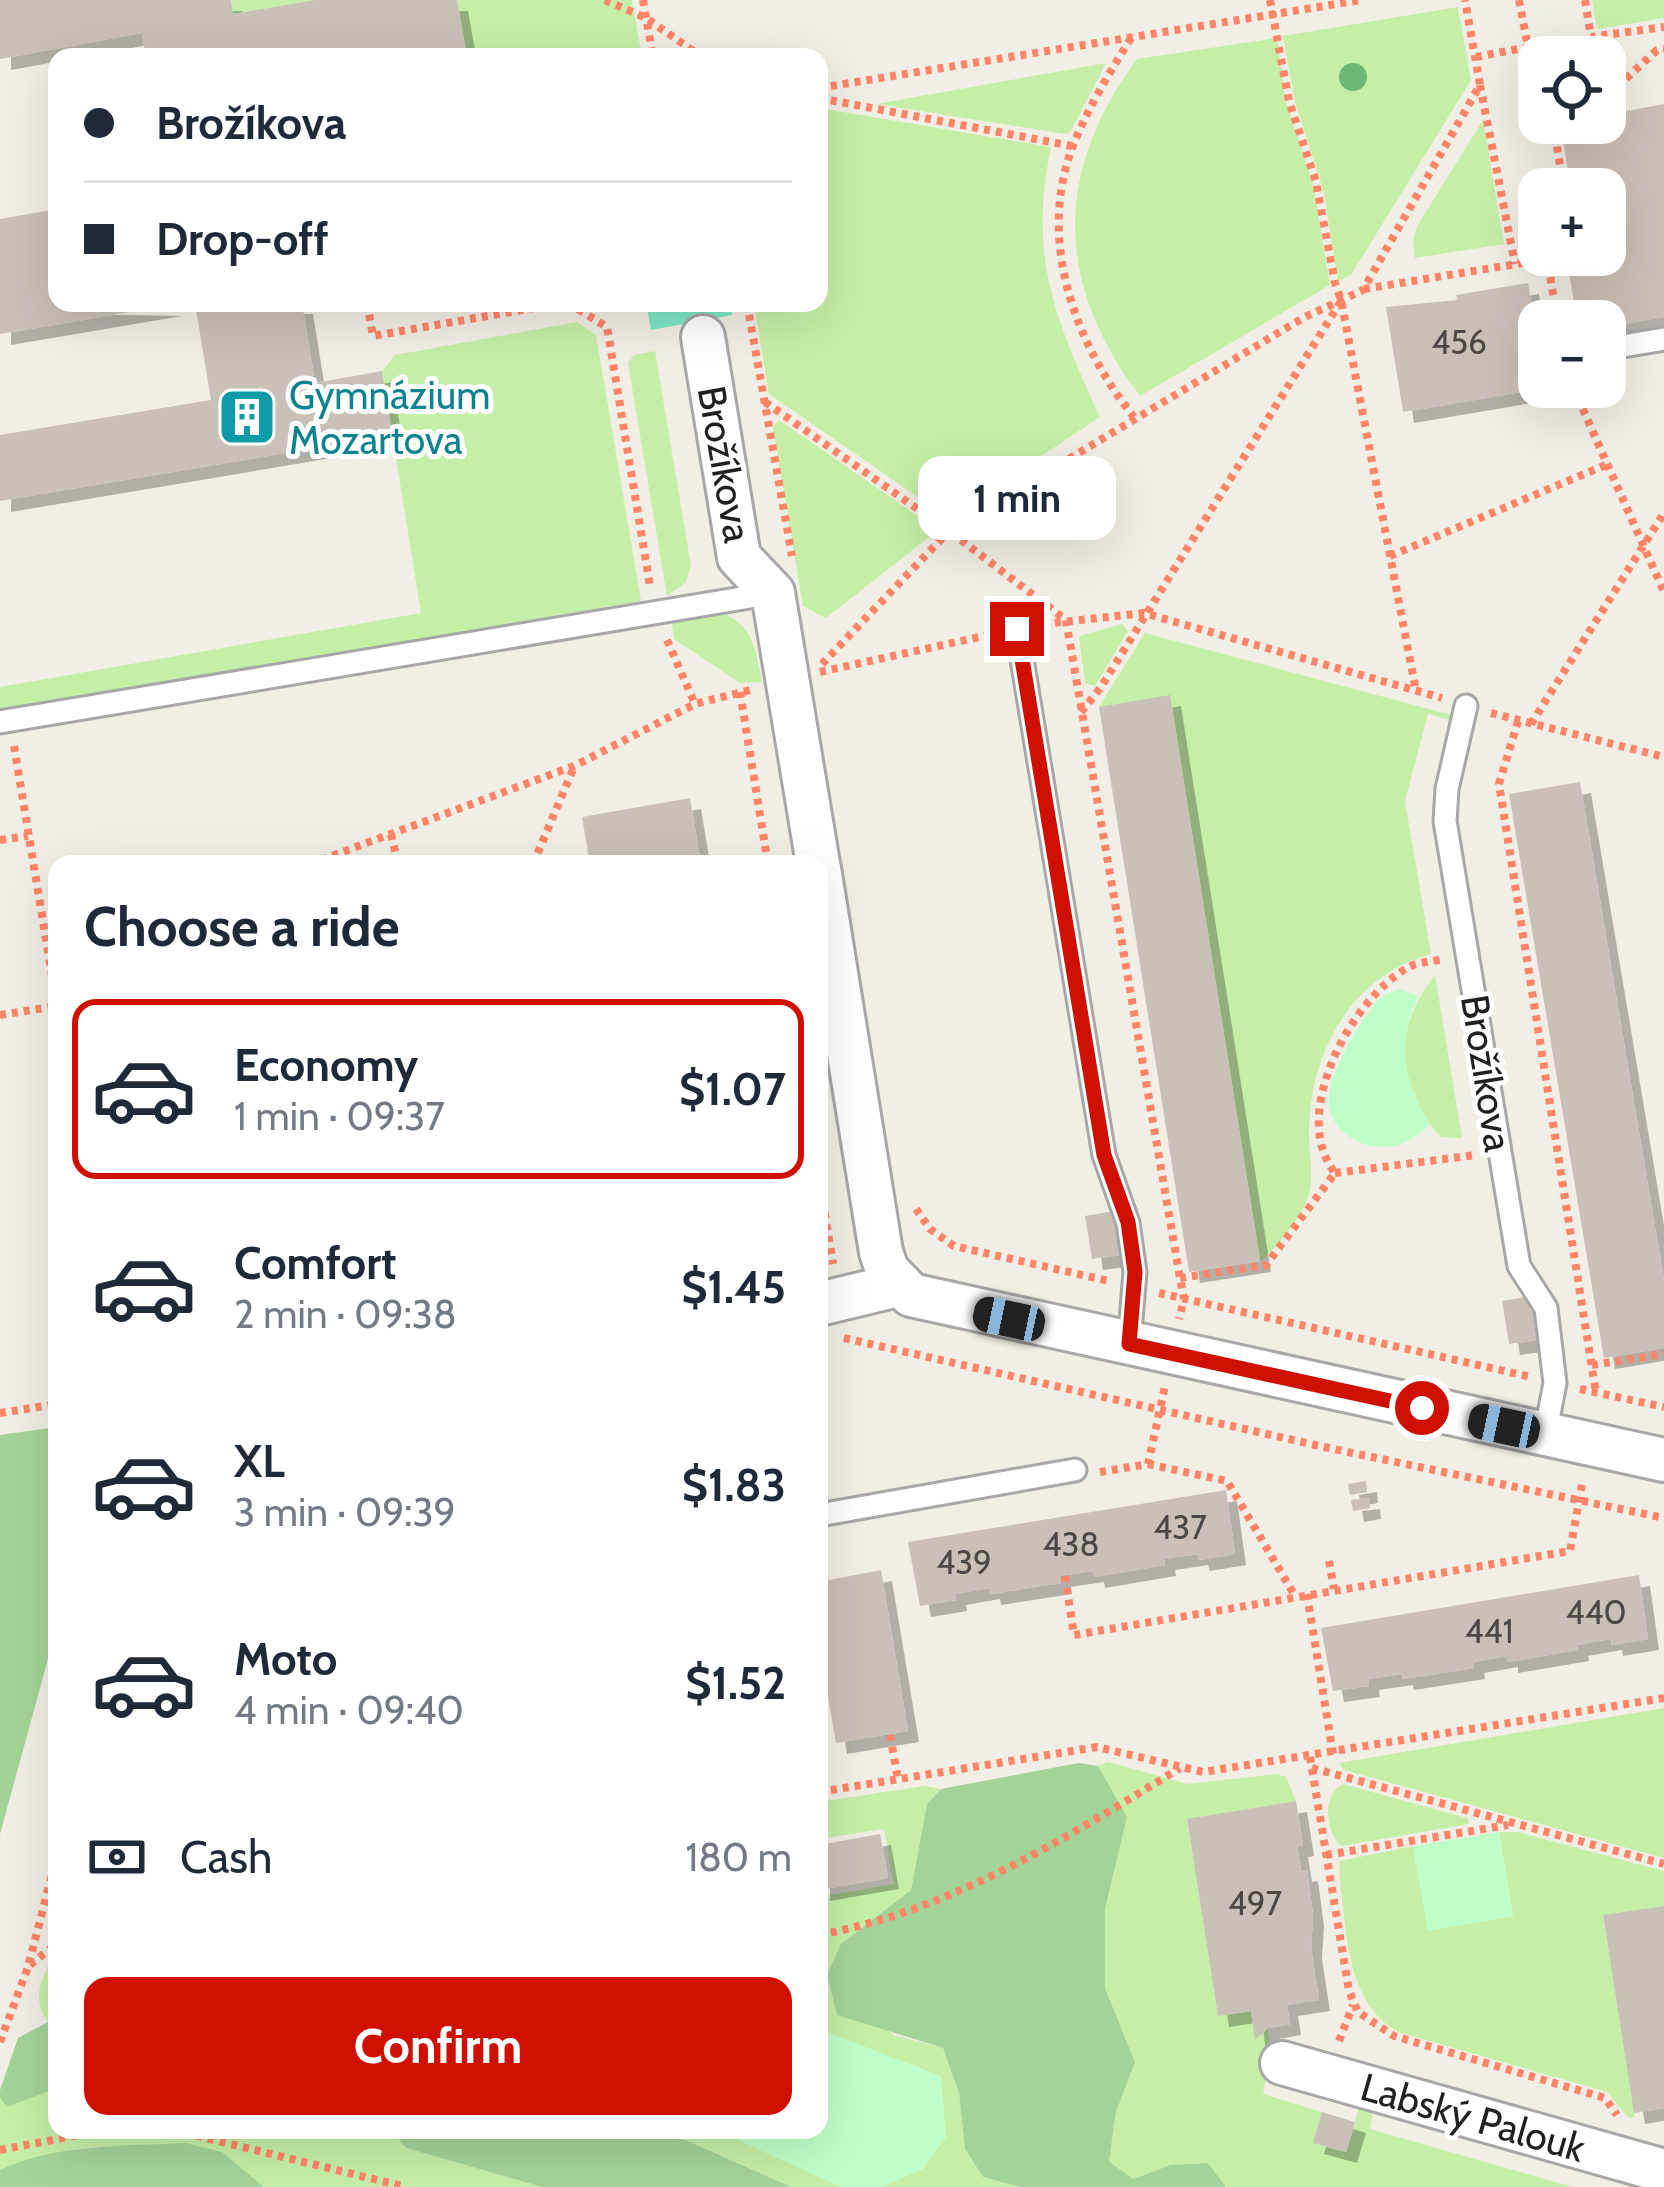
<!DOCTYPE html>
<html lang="en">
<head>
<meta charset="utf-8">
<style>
  :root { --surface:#fff; --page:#f6f6f7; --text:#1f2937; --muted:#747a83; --line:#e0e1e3; --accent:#cf1000 }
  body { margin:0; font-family:Cabin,sans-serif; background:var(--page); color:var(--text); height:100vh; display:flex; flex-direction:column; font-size:45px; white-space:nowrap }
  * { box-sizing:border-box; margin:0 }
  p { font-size:39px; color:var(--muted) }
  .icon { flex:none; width:66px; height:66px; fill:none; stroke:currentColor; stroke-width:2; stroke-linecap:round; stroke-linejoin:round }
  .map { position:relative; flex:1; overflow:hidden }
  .drawer { position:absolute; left:48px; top:855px; width:780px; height:1284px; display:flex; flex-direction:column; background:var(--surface); border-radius:24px; box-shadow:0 12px 48px #0002 }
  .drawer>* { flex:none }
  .hud { position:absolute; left:48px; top:48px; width:780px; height:264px; border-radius:24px; box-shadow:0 12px 48px #0002; display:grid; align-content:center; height:264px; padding:0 36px; background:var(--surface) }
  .fabs { position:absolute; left:1518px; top:36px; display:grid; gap:24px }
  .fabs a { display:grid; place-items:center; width:108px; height:108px; border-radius:24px; background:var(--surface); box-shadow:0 12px 48px #0002; font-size:60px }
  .end { position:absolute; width:54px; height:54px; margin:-27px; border:15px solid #cf1000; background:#fff; box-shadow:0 0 0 6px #fff }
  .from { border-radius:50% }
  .bubble { position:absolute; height:84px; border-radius:24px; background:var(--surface); box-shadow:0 12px 48px #0002; font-size:39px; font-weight:700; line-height:84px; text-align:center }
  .car { position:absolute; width:36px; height:72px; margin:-36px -18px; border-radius:15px; box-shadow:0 0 9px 3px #0007; background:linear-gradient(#222 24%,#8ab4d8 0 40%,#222 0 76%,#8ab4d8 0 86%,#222 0) }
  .hud b { display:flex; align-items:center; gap:42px; height:114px; font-size:45px }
  .hud b+b { border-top:3px solid var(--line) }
  .hud i { width:30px; height:30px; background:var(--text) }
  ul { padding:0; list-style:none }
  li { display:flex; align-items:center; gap:36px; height:180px; margin:0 24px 18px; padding:0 12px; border:6px solid transparent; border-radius:24px }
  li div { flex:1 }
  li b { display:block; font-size:45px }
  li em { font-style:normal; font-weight:700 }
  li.selected { border-color:var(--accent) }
  li>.icon { width:108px; height:108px; stroke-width:1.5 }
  h2 { padding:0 36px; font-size:54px; line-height:144px }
  .pay { display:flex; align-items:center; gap:30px; height:132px; padding:0 36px; font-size:45px }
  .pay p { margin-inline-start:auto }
  .action { display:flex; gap:24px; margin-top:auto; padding:24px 36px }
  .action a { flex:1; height:138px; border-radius:24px; background:var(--accent); color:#fff; font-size:48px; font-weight:700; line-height:138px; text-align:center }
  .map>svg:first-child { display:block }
  .grass { fill:#c5efa7 }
  .forest { fill:#a4d397 }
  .park { fill:#c0fec9 }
  .pitch { fill:#7de6c6 }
  .building { fill:#c9c1b8; filter:url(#shadow) }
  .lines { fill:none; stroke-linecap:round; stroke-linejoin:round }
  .service-casing { stroke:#a7a7a7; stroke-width:27 }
  .minor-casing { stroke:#a7a7a7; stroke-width:48 }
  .path { stroke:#ff8468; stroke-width:8; stroke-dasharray:6 6; stroke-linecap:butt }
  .service { stroke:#fff; stroke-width:21 }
  .minor { stroke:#fff; stroke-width:42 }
  .tree { fill:#6eb674 }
  .route { stroke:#cf1000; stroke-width:15 }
  .labels { text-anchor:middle; stroke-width:10; stroke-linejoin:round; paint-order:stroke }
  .number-label { font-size:33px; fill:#4a4846 }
  .culture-label { font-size:39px; fill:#0d838f; stroke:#fff; text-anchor:start }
  .street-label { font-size:39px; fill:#202020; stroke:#fff }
</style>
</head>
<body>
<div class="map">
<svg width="1664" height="2187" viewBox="0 0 1664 2187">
  <defs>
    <filter id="shadow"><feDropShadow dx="11" dy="11" stdDeviation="0" flood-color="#0004"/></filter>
  </defs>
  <rect width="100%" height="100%" fill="#f1eee5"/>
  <!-- grass -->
  <path class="grass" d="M 231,0 L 315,0 L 233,14 Z
    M 457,0 L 632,0 L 642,57 L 467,57 Z
    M 1592,0 L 1664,0 L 1664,18 L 1597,29 Z
    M 1458,7 L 1471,80 L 1351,275 L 1338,281 L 1324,193 L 1295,102 L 1283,36 Z
    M 1277,38 L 1286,102 L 1313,184 L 1330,285 L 1140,396 C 1055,283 1053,173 1137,59 Z
    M 1106,63 L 1071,131 L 1066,134 L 876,104 Z
    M 825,109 L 1051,147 C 1028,258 1055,318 1100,417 L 948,518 L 769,394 L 754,303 L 819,303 L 819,110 Z
    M 1483,120 L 1504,244 L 1415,258 L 1413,241 L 1417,226 Z
    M 577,322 L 596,335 L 641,601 L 0,711 L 0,687 L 421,613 L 382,371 L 395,355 Z
    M 655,351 L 691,566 L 686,582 L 667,596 L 628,363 L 634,355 Z
    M 779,420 L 938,530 L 826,618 L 803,606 L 773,427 Z
    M 718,611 C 753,624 756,649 762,682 L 740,683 L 674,639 L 671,616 Z
    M 1122,624 L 1128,631 L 1095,686 L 1085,683 L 1079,636 Z
    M 1145,633 L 1455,716 L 1454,721 L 1428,714 L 1405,801 L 1431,954 C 1352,976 1311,1049 1309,1130 C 1308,1151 1315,1174 1309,1194 C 1303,1215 1277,1249 1260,1261 L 1170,696 L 1099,707 Z
    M 1435,975 L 1462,1138 L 1441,1137 C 1394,1087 1393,1027 1435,975 Z
    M 1664,1708 L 1664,1858 L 1344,1770 L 1339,1763 Z
    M 1108,1762 L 1188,1784 L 1277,1774 L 1286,1777 L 1296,1801 L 1187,1820 L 1218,2015 L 1251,2011 L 1256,2039 L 1268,2028 L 1271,2056 L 1263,2094 L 1322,2112 L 1314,2143 L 1346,2152 L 1359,2108 L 1373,2110 L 1370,2129 L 1573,2187 L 1226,2187 L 1207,2163 L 1170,2165 L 1134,2179 L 1109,2162 L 1116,2112 L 1135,2062 L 1105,1988 L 1105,1909 L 1127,1817 L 1098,1766 Z
    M 1343,1784 L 1467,1818 L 1469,1824 L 1341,1846 C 1325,1832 1322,1794 1343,1784 Z
    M 924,1786 L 941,1789 L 927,1804 L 911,1890 L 841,1944 L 893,2035 L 943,2048 L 959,2093 L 965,2149 L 983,2177 L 1020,2187 L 791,2187 L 688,2141 L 644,2130 L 819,2130 L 819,1897 L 894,1884 L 884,1829 L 819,1839 L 819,1802 Z
    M 1499,1832 L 1517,1832 L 1664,1871 L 1664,1906 L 1603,1916 L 1635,2117 L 1629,2118 L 1607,2092 L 1398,2032 C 1344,2001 1347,1927 1339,1873 L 1340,1861 L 1413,1846 L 1428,1930 L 1513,1916 Z
    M 48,1966 L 57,1966 L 57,2022 L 48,2022 C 34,2002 38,1987 48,1966 Z
    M 57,2088 L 57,2130 L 392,2130 L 406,2148 L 542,2187 L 264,2187 L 253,2179 C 213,2169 172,2153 132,2147 C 100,2142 29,2156 0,2170 L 0,2098 L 7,2107 Z"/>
  <!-- forest -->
  <path class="forest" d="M 57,1427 L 57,1626 L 0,1834 L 0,1435 Z
    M 1079,1763 L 1098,1766 L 1127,1817 L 1105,1909 L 1105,1988 L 1135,2062 L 1116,2112 L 1109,2162 L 1134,2179 L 1170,2165 L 1208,2163 L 1226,2187 L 1020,2187 L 983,2177 L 965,2149 L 959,2093 L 943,2048 L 837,2015 L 827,1975 L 841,1944 L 911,1890 L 927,1804 L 941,1789 Z
    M 48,2022 L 57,2022 L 57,2088 L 7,2107 L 0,2098 L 0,2090 L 18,2038 Z
    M 392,2130 L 644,2130 L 688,2141 L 791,2187 L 542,2187 L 406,2148 Z
    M 185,2143 L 222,2152 L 264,2187 L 0,2187 L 0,2170 C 54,2144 126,2146 185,2143 Z"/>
  <!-- park -->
  <path class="park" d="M 1399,989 L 1418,996 C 1396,1048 1403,1077 1430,1125 C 1420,1133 1410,1142 1398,1145 C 1367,1154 1327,1133 1329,1098 C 1329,1074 1363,1012 1382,997 C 1384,995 1397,990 1399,989 Z
    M 1499,1832 L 1513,1916 L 1428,1931 L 1413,1846 Z
    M 819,2029 L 941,2076 L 946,2137 L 923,2169 L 881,2187 L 841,2187 L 716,2130 L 819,2130 Z"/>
  <!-- pitch -->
  <path class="pitch" d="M 646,303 L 730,303 L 732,315 L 651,330 Z"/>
  <!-- building -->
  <path class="building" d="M 0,0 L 231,0 L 233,14 L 315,0 L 457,0 L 467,57 L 146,57 L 142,33 L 0,59 Z
    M 1664,104 L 1664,317 L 1605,327 L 1605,321 L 1577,321 L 1568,266 L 1583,263 L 1582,255 L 1605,255 L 1605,189 L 1571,189 L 1560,123 L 1605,123 L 1605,115 Z
    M 57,209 L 57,303 L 171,305 L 0,334 L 0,219 Z
    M 1528,283 L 1539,349 L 1539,389 L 1403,412 L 1386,307 L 1457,300 L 1456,295 Z
    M 195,303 L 302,303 L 315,383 L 382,371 L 392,435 L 0,501 L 0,435 L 211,400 Z
    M 1170,695 L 1260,1261 L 1189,1272 L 1099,707 Z
    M 1580,782 L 1664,1280 L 1664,1348 L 1604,1358 L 1509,794 Z
    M 690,798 L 701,864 L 590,864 L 582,817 Z
    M 1114,1211 L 1121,1255 L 1092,1259 L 1085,1216 Z
    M 1532,1296 L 1538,1340 L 1509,1344 L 1502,1301 Z
    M 1366,1481 L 1367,1492 L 1350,1495 L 1348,1484 Z
    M 1226,1490 L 1235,1554 L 1199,1560 L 1197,1554 L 1164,1559 L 1165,1565 L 1094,1577 L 1093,1571 L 1059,1576 L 1061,1583 L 990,1594 L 989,1588 L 955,1594 L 956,1600 L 920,1606 L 908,1542 Z
    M 1369,1498 L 1370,1508 L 1353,1511 L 1351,1500 Z
    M 881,1570 L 908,1731 L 836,1743 L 819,1644 L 819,1635 L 823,1634 L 819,1582 Z
    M 1639,1575 L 1648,1639 L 1612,1645 L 1611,1639 L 1577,1645 L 1578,1650 L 1507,1662 L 1507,1656 L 1473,1662 L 1474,1668 L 1403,1679 L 1402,1674 L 1368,1679 L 1369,1686 L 1333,1691 L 1321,1628 Z
    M 1296,1801 L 1303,1845 L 1297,1846 L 1301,1871 L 1307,1870 L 1313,1915 L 1311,1948 L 1319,2000 L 1287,2005 L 1290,2024 L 1268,2028 L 1255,2040 L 1251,2011 L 1218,2016 L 1187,1819 Z
    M 880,1834 L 888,1878 L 819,1890 L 819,1845 Z
    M 1664,1906 L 1664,2108 L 1634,2113 L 1603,1915 Z
    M 1322,2112 L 1355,2122 L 1346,2152 L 1313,2143 Z"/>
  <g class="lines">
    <!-- service casing -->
    <g class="service-casing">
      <path id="service" d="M 1605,349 L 1664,339
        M 1017,629 L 1104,1155 L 1128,1223 L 1135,1272 L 1129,1344
        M 1466,706 L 1447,789 L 1445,821 L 1519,1266 L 1546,1308 L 1555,1383 L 1545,1435
        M 0,722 L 773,593
        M 819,1515 L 1075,1470"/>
    </g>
    <!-- minor casing -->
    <g class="minor-casing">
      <path id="minor" d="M 703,337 L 739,557 L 773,593 L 818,864
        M 819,868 L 881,1252 L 887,1270 L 911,1295 L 1664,1460
        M 819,1304 L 898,1285
        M 1282,2063 L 1664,2171"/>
    </g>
    <!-- path -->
    <path class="path" d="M 605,0 L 646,18 L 702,57
      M 643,0 L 653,57
      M 1270,0 L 1289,101 L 1316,182 L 1335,283 L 1341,300 L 1416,691
      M 1519,0 L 1528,47
      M 1585,0 L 1591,37 L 1664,27
      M 1131,38 C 1110,72 1089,106 1074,143 C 1036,237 1074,343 1134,417
      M 1476,57 L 1528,47 L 1542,57
      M 1480,85 L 1515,264
      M 819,88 L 1361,0
      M 1605,88 L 1619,85 L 1657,50 L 1664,49
      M 819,98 L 1072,146
      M 1553,123 L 1564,189
      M 1536,261 L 1526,207 L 1539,205
      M 1364,289 L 1547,259 L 1558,321
      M 367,303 L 373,336 L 562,303
      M 568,303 L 607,327 L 650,586
      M 747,303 L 792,556
      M 1573,387 L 1664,592
      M 765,402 L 949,531 L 1066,620 L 1180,1278 L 1184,1299 L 1179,1319
      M 1390,556 L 1608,464
      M 1043,624 L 1144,613 L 1442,698
      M 667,640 L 695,704
      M 822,664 L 949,531 L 1303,318 L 1363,290 L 1480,85 L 1465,0
      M 820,672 L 993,634
      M 740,692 L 768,864
      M 1081,712 L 1101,687 L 1341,301
      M 1491,713 L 1664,757
      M 1518,721 L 1499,784 L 1596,1393
      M 1531,724 L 1664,513
      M 14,746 L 57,1006
      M 391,834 L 398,864
      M 0,840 L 28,836
      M 310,864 L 574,766 L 695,704 L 754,689
      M 533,864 L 574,767
      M 0,1015 L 57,1006
      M 1335,1173 L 1476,1155
      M 819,1177 L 833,1264
      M 916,1209 L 930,1229 L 954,1246 L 1109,1281
      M 1180,1278 L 1266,1265 L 1335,1173 C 1289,1115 1350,1001 1407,968 C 1416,962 1432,962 1443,959
      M 1159,1293 L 1531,1377
      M 844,1338 L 1324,1447 L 1664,1518
      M 1592,1365 L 1664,1354
      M 1580,1389 L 1664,1407
      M 0,1413 L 57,1404
      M 1148,1464 L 1227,1481 L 1295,1596
      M 1100,1472 L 1148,1464 L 1165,1386
      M 1329,1561 L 1334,1589
      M 1065,1576 L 1074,1635 L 1570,1551 L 1583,1479
      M 1307,1594 L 1333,1754
      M 890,1735 L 898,1779
      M 1310,1757 L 1349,1991 L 1358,2012 L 1394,2036 L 1605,2098 L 1617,2115
      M 1312,1768 L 1664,1864
      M 819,1777 L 822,1791
      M 819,1792 L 1097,1747 L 1203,1772 L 1664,1698
      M 1326,1855 L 1508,1825
      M 819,1935 C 952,1910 1066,1838 1180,1768
      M 30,1965 L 57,1943
      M 1339,2041 L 1353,2005
      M 0,2042 L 28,1967 L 57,1855
      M 173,2130 L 406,2187
      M 0,2150 L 105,2130"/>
    <!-- service -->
    <use href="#service" class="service"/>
    <!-- minor -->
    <use href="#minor" class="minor"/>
  </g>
  <!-- trees -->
  <circle class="tree" cx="1353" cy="77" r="14"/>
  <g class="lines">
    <!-- route -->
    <path class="route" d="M 1017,629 L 1104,1155 L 1128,1222 L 1135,1272 L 1129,1344 L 1422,1408"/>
  </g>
  <!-- icons -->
  <defs>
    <g id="building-square" transform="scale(3)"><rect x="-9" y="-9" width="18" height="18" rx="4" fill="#0f9aa8" stroke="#fff"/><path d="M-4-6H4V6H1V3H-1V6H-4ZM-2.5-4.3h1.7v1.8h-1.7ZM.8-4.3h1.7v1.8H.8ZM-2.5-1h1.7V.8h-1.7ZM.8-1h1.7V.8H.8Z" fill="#fff"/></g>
  </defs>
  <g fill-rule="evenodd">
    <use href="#building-square" x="247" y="417"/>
  </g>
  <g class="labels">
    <!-- number labels -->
    <g class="number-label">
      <text x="1459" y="354">456</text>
      <text x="1180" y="1539">437</text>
      <text x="1071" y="1556">438</text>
      <text x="964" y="1574">439</text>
      <text x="1596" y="1624">440</text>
      <text x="1489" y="1643">441</text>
      <text x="1255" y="1915">497</text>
    </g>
    <!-- culture labels -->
    <g class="culture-label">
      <text x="289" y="409">Gymnázium<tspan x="289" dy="45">Mozartova</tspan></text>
    </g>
    <!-- street labels -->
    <g class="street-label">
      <text transform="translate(725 464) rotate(80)" y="14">Brožíkova</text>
      <text transform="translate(1487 1073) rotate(81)" y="14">Brožíkova</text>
      <text transform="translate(1473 2117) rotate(16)" y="14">Labský Palouk</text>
    </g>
  </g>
</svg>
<div class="fabs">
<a><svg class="icon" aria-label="locate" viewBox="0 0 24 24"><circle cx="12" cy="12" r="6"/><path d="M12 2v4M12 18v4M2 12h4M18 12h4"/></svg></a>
<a>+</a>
<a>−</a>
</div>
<i class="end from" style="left:1422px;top:1408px"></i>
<i class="end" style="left:1017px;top:629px"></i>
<div class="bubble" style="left:918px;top:456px;width:198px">1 min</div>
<i class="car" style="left:1009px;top:1319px;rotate:282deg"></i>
<i class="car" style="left:1504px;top:1426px;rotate:282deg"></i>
<div class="hud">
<b><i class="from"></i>Brožíkova</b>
<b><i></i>Drop-off</b>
</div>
<section class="drawer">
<h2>Choose a ride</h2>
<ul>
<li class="selected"><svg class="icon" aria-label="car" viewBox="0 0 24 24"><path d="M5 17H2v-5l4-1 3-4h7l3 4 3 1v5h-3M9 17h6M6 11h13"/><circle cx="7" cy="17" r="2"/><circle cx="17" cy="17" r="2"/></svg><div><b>Economy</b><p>1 min · 09:37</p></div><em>$1.07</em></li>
<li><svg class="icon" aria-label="car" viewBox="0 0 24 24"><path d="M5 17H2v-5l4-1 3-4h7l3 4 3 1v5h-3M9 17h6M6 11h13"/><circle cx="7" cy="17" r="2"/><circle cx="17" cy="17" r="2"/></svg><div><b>Comfort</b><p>2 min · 09:38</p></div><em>$1.45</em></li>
<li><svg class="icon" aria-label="car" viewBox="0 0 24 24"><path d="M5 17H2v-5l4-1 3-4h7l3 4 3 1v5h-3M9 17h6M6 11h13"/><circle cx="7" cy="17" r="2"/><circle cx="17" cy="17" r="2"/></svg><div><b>XL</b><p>3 min · 09:39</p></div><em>$1.83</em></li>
<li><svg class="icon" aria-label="car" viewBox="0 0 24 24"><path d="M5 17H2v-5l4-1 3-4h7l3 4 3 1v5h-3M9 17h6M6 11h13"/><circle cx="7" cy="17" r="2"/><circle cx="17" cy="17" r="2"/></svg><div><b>Moto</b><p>4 min · 09:40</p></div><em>$1.52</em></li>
</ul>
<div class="pay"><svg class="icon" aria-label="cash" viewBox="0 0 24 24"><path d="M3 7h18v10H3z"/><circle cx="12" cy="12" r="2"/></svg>Cash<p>180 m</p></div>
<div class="action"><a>Confirm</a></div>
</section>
</div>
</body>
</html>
